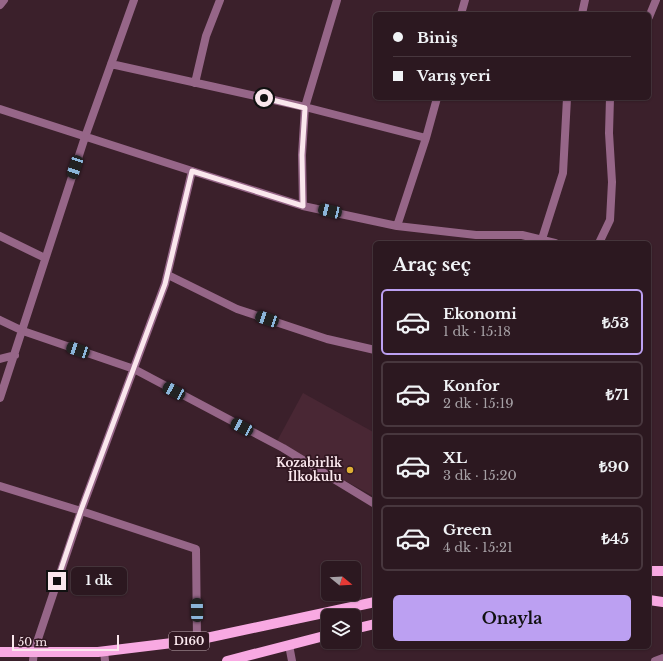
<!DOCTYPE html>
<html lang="tr">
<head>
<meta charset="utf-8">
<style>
  :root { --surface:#2c1820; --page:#38252d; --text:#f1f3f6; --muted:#a6a0a5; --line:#48373e; --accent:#bca0f2 }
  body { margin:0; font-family:"Libre Baskerville",serif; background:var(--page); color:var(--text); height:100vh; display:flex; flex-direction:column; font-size:15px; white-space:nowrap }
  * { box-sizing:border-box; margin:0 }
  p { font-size:13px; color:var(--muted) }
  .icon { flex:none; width:22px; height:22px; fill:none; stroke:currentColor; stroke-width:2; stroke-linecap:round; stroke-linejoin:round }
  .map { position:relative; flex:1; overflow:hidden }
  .side { position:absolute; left:373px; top:241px; width:278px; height:408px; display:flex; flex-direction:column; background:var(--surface); border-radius:6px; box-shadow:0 1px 3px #0004,0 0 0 1px var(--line) }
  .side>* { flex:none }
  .hud { position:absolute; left:373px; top:12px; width:278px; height:88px; border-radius:6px; box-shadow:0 1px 3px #0004,0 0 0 1px var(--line); display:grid; align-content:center; height:88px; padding:0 20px; background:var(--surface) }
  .needle { width:26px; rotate:108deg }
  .buttons { position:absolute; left:321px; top:561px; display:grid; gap:8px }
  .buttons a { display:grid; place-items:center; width:40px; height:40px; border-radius:6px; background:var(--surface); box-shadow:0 1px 3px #0004,0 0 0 1px var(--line); font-size:20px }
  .scale { position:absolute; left:12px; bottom:10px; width:107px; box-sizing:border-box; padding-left:4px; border:2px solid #fae7ed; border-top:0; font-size:11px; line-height:14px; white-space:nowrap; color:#fae7ed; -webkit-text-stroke:3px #311721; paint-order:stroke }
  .end { position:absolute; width:18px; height:18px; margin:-9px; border:5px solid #fae7ed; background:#111; box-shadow:0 0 0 2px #111 }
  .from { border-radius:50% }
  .bubble { position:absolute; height:28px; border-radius:6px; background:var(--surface); box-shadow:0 1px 3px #0004,0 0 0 1px var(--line); font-size:13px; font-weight:700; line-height:28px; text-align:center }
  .car { position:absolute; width:12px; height:24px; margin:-12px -6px; border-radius:5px; box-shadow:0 0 3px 1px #0007; background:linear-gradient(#222 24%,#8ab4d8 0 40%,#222 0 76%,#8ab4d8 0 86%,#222 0) }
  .hud b { display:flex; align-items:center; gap:14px; height:38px; font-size:15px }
  .hud b+b { border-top:1px solid var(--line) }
  .hud i { width:10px; height:10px; background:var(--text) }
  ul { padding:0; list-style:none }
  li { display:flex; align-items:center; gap:12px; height:66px; margin:0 8px 6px; padding:0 12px; border:2px solid var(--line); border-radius:6px }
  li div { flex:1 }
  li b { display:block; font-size:15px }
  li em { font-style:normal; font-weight:700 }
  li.on { border-color:var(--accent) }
  li>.icon { width:36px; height:36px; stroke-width:1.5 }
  h2 { padding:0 20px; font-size:18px; line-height:48px }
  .primary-button { display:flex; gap:8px; margin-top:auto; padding:8px 20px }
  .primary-button a { flex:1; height:46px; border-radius:6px; background:var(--accent); color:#111; font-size:16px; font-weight:700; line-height:46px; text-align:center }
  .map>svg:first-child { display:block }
  .built { fill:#492734 }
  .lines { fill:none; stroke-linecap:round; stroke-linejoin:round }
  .minor { stroke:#966688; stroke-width:8 }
  .tertiary { stroke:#966688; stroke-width:8 }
  .primary { stroke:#f8a9e2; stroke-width:10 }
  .route { stroke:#fae7ed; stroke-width:5 }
  .poi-dot { fill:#dfb034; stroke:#311721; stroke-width:1.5 }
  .labels { text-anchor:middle; stroke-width:3.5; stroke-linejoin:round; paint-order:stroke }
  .shield { fill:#311721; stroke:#bea9b0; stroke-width:1 }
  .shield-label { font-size:11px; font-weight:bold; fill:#fae7ed }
  .poi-label { font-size:12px; font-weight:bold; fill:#fae7ed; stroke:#311721; text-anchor:end }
</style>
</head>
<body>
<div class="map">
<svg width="663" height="661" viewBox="0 0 663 661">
  <rect width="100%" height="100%" fill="#3b202b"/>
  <!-- built -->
  <path class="built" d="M 303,393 L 375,433 L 375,497 L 276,443 Z"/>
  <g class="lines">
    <!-- minor -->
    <path class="minor" d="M 0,5 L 4,0
      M 461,14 L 465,0
      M 582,14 L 585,0
      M 649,17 L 656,0
      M 111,64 L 305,107 L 426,138
      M 195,83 L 206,36 L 220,0
      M 0,109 L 192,171 L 303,206 L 397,226 L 476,235 L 522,235 L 555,243
      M 303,206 L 302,155 L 305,107 L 337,0
      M 397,226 L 426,138 L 437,98
      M 0,236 L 45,258
      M 542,239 L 563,173 L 567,98
      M 599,243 L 610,220 L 612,182 L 609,133 L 610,98
      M 168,275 L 237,309 L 327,339 L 375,350
      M 0,320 L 23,331 L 134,369 L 283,448 L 375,504
      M 0,359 L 15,355
      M 0,398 L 85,137 L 134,0
      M 0,486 L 81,511 L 196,549 L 197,640
      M 289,645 L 292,661
      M 34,651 L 81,511 L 165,284 L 192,171
      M 104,651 L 105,661
      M 655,661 L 663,658"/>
    <!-- tertiary -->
    <path class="tertiary" d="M 33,661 L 34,651"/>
    <!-- primary -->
    <path class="primary" d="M 649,571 L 663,571
      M 649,600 L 663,602
      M 354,629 L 375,624
      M 0,652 L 98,652 L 197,640 L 375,602
      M 227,661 L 328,635"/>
  </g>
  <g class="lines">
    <!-- route -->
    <path class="route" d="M 57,581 L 81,510 L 165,284 L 192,171 L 303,206 L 302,155 L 305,108 L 264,98"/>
  </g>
  <!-- markers -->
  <circle class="poi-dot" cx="350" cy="470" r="4"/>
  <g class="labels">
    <!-- shield labels -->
    <rect class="shield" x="169" y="632" width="40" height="18" rx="3"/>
    <g class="shield-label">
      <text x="189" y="645">D160</text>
    </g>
    <!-- poi labels -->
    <g class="poi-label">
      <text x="342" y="467">Kozabirlik<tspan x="342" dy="14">İlkokulu</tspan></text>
    </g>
  </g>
</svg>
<div class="buttons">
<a><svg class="needle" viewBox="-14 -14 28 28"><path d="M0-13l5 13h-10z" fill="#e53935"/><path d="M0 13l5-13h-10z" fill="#a6a0a5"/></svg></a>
<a><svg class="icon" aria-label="layers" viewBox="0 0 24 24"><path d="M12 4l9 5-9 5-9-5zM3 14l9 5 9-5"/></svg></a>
</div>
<div class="scale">50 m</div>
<i class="end from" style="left:264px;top:98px"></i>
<i class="end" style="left:57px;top:581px"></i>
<div class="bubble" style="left:71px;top:567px;width:56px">1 dk</div>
<i class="car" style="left:75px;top:167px;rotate:198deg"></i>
<i class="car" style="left:330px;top:211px;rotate:283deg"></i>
<i class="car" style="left:267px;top:319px;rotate:289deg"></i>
<i class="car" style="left:78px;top:350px;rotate:289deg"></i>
<i class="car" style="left:174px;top:391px;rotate:298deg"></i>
<i class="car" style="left:242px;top:427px;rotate:298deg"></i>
<i class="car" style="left:197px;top:610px;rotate:359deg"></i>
<div class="hud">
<b><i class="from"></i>Biniş</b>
<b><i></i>Varış yeri</b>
</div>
<section class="side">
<h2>Araç seç</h2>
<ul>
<li class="on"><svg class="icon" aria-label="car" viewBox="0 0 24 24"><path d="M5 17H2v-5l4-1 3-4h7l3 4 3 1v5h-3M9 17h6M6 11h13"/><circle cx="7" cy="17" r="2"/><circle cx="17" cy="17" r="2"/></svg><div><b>Ekonomi</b><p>1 dk · 15:18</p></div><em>₺53</em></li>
<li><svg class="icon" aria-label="car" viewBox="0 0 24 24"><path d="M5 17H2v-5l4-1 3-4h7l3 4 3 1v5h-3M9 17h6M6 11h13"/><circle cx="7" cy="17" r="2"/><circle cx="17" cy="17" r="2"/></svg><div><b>Konfor</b><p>2 dk · 15:19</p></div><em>₺71</em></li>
<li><svg class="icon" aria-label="car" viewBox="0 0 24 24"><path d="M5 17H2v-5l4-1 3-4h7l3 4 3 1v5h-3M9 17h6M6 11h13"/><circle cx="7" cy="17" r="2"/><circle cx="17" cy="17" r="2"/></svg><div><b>XL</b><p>3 dk · 15:20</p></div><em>₺90</em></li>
<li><svg class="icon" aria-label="car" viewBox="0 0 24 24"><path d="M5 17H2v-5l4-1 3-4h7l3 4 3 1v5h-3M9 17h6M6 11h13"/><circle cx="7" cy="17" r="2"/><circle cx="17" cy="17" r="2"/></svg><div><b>Green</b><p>4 dk · 15:21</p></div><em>₺45</em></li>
</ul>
<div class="primary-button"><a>Onayla</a></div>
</section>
</div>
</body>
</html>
